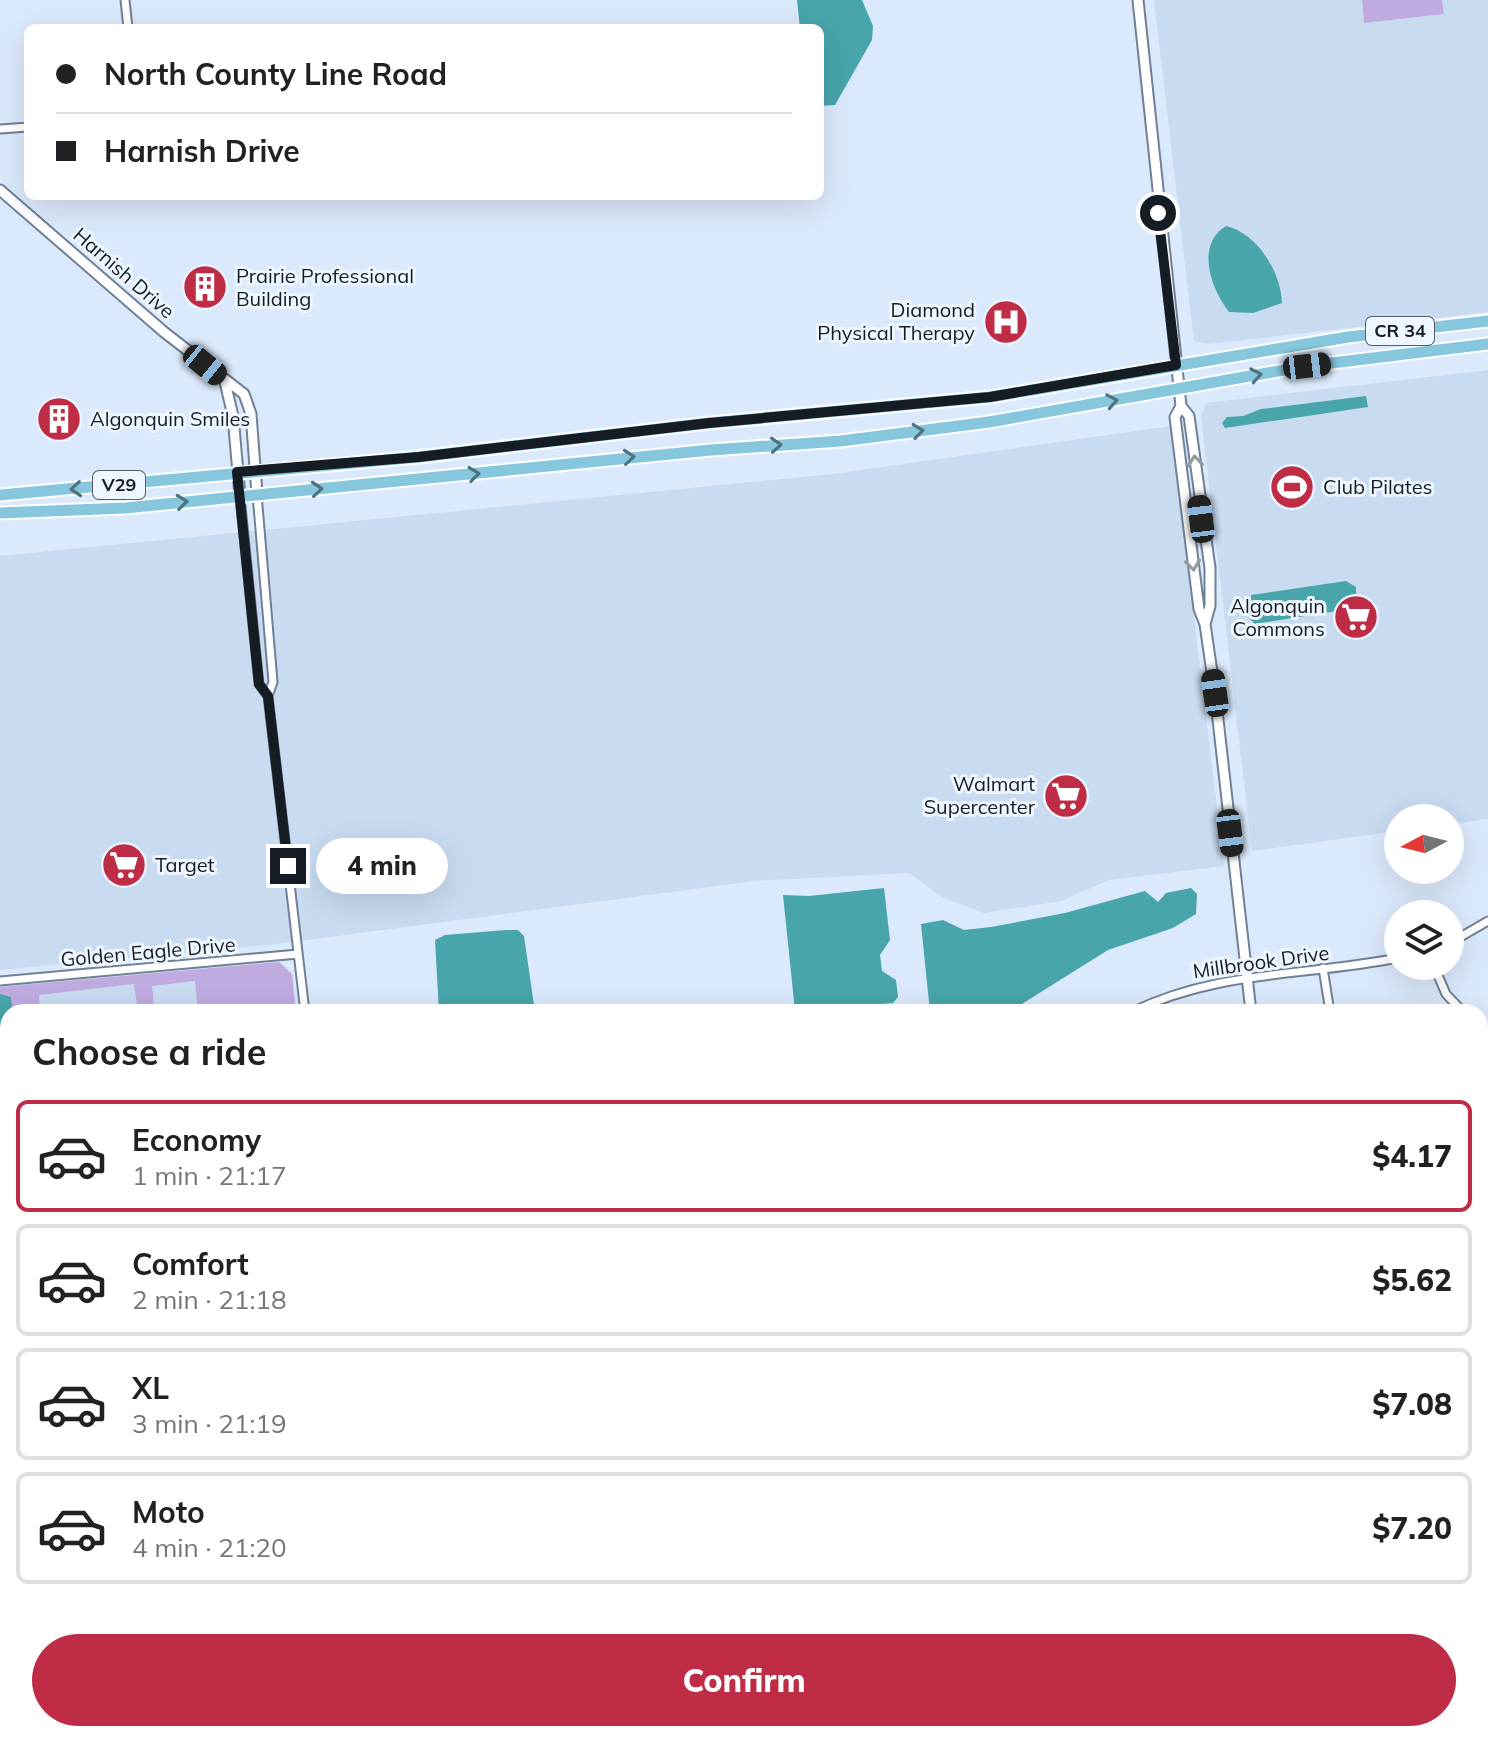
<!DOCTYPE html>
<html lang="en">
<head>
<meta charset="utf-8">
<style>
  :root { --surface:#fff; --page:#f2f2f2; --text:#202124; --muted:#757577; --line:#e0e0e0; --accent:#be2d45 }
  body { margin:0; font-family:Mulish,sans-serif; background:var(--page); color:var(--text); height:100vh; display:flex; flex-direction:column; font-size:30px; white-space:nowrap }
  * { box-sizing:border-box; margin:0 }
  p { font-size:26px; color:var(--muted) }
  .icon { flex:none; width:44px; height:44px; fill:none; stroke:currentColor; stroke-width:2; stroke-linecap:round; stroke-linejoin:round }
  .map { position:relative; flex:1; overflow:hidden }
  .side { position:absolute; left:0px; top:1004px; width:1488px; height:738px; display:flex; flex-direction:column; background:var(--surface); border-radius:24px 24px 0 0; box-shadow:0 8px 32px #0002 }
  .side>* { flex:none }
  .guide { position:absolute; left:24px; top:24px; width:800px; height:176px; border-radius:12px; box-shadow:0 8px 32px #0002; display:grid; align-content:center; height:176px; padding:0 32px; background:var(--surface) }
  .needle { width:52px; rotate:263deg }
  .fabs { position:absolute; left:1384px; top:804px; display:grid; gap:16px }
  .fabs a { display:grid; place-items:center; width:80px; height:80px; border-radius:50%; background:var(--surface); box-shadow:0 8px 32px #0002; font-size:40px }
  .end { position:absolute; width:36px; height:36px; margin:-18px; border:10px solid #151c23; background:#fff; box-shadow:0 0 0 4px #fff }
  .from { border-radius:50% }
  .bubble { position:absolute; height:56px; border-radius:28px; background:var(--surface); box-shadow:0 8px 32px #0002; font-size:26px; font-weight:800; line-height:56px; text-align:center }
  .car { position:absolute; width:24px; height:48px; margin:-24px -12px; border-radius:10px; box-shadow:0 0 6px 2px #0007; background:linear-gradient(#222 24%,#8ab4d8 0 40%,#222 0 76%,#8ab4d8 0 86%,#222 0) }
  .guide b { display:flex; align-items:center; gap:28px; height:76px; font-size:30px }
  .guide b+b { border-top:2px solid var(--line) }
  .guide i { width:20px; height:20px; background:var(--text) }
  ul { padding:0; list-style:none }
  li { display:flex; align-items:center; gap:24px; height:112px; margin:0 16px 12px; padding:0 16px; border:4px solid var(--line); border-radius:12px }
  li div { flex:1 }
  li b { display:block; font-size:30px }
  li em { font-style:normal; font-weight:800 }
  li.on { border-color:var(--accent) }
  li>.icon { width:72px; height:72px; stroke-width:1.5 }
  h2 { padding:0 32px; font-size:36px; line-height:96px }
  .primary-button { display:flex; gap:16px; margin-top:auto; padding:16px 32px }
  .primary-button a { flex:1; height:92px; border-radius:48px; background:var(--accent); color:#fff; font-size:32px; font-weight:800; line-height:92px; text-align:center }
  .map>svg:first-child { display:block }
  .built { fill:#c8dbf1 }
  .green { fill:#bfabe0 }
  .water { fill:#47a5ab }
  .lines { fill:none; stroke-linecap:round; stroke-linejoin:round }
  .stream { stroke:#47a5ab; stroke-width:2 }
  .minor-casing { stroke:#708195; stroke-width:11 }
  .tertiary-casing { stroke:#708195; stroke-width:13 }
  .primary-casing { stroke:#fff; stroke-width:15 }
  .minor { stroke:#fff; stroke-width:7 }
  .tertiary { stroke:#fff; stroke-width:9 }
  .primary { stroke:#86c7de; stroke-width:11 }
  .oneway { stroke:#4e7280 }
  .oneway2 { stroke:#96999c }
  .route { stroke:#151c23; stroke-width:10 }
  .labels { text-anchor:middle; stroke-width:6; stroke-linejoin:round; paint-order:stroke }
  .shield { fill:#eef6ff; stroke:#565d65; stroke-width:2 }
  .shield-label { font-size:18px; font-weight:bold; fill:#151c23 }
  .street-label { font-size:20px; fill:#151c23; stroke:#eef6ff }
  .poi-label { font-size:20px; fill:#151c23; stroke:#eef6ff; text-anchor:start }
</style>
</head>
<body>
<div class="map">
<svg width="1488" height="1741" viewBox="0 0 1488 1741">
  <rect width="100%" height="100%" fill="#dae9fb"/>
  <!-- built -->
  <path class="built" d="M 1154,0 L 1488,0 L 1488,312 L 1209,344 L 1194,341 Z
    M 1488,370 L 1488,819 L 1450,824 L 1450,818 L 1398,818 L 1398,831 L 1252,851 L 1201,416 L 1206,403 Z
    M 1171,426 L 1224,866 L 1109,880 L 1061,901 L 984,913 L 942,897 L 909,873 L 754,881 L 276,944 L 0,970 L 0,556 L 833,474 Z
    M 279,962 L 292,974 L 296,1012 L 8,1012 L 8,1431 L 0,1432 L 0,987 Z"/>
  <!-- green -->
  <path class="green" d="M 1362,0 L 1442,0 L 1444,14 L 1364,23 Z
    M 279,962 L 292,974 L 296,1012 L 198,1012 L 195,981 L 152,986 L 155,1012 L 138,1012 L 134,984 L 39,995 L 40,1012 L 8,1012 L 8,1431 L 0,1432 L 0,987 Z"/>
  <!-- water -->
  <path class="water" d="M 797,0 L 862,0 L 873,26 L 872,40 L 835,105 L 820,106 L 820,28 L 800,28 Z
    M 1226,226 C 1257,233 1281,272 1282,303 L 1253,313 L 1229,312 C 1211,289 1195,245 1226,226 Z
    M 1366,396 L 1368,407 L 1225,428 L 1222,423 L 1227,417 L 1243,416 L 1261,409 Z
    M 1346,581 L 1356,587 L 1356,608 L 1255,624 L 1248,617 L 1251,595 Z
    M 884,888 L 890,940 L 880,955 L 882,971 L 896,980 L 898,997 L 893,1003 L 795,1011 L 783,895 L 809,896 Z
    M 1191,888 L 1197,894 L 1196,914 L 1173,928 L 1108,950 L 1017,1007 L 988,1012 L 930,1012 L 921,924 L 943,920 L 964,930 L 991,927 L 1065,913 L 1145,891 L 1158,902 L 1166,893 Z
    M 506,930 L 518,930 L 524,936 L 535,1012 L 439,1012 L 435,940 L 445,935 Z
    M 0,994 L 11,997 L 12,1012 L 8,1012 L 8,1086 L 0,1088 Z
    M 407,1734 L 548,1734 L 552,1741 L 408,1741 Z
    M 776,1734 L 881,1734 L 866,1741 L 767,1741 Z"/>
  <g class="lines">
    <!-- stream -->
    <path class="stream" d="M 694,1734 L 707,1734
      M 934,1741 L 947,1734"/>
    <!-- minor casing -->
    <g class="minor-casing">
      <path id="minor" d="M 125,0 L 128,28
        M 0,129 L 28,127
        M 257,494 L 273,682 L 268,696 L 305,1012
        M 240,496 L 259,684 L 268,696
        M 1450,943 L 1488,921
        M 1434,966 L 1446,994 L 1463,1012
        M 1323,968 L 1330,1012
        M 0,981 L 298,954
        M 1132,1012 C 1217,970 1308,976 1398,958
        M 1480,1027 L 1488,1035
        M 1480,1190 L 1488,1178
        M 0,1551 L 8,1543
        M 0,1558 L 8,1569
        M 616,1734 L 622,1741
        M 19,1741 L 20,1734
        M 728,1741 L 734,1734"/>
    </g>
    <!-- tertiary casing -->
    <g class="tertiary-casing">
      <path id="tertiary" d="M 1138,0 L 1181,406 L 1175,417 L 1199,609 L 1205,624 L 1215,693 L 1251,1012
        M 0,190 L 164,332 L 244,394 L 251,414 L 257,494
        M 225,382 L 233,416 L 240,496
        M 1181,406 L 1189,416 L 1210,568 L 1210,606 L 1205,624
        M 1480,1294 L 1488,1293"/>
    </g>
    <!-- primary casing -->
    <g class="primary-casing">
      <path id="primary" d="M 0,495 L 419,457 L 709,423 L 990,397 L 1348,337 L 1488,321
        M 0,513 L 125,508 L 711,450 L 841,441 L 989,422 L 1307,366 L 1488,344"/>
    </g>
    <!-- minor -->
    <use href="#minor" class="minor"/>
    <!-- tertiary -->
    <use href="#tertiary" class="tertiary"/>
    <!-- primary -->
    <use href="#primary" class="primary"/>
  </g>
  <!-- one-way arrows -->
  <defs><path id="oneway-chevron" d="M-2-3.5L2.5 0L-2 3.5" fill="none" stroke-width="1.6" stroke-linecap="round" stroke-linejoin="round" transform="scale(2)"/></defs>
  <g class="oneway">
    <use href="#oneway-chevron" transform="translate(1256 375) rotate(-10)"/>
    <use href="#oneway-chevron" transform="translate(1112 401) rotate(-10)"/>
    <use href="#oneway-chevron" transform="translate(918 431) rotate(-7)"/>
    <use href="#oneway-chevron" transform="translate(776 445) rotate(-4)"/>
    <use href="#oneway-chevron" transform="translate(629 457) rotate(-5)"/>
    <use href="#oneway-chevron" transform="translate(474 474) rotate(-7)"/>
    <use href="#oneway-chevron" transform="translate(76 489) rotate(175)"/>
    <use href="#oneway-chevron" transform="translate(317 489) rotate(-5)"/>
    <use href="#oneway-chevron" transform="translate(182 502) rotate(-6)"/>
  </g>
  <g class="oneway2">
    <use href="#oneway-chevron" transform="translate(1195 461) rotate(-96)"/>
    <use href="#oneway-chevron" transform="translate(1193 565) rotate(83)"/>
  </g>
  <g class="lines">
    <!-- route -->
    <path class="route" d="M 288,866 L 268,696 L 259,684 L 237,472 L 419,457 L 709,423 L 990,397 L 1176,365 L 1158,213"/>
  </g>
  <!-- icons -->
  <defs>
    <g id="building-disc" transform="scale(2.3)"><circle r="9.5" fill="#be2d45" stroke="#eef6ff"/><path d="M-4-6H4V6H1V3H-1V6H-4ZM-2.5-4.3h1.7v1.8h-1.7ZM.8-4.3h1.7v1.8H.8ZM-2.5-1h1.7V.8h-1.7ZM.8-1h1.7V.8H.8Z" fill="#fff"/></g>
    <g id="hospital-disc" transform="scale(2.3)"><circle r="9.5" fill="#be2d45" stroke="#eef6ff"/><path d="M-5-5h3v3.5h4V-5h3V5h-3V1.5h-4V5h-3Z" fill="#fff"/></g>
    <g id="stadium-disc" transform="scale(2.3)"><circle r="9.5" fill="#be2d45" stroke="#eef6ff"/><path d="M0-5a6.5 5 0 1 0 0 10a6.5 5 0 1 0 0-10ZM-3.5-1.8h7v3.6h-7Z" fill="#fff"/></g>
    <g id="supermarket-disc" transform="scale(2.3)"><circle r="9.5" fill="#be2d45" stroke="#eef6ff"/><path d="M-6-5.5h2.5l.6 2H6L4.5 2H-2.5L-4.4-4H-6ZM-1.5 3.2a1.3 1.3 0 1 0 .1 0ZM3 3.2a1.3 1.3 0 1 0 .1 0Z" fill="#fff"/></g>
  </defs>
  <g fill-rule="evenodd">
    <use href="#building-disc" x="205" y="287"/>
    <use href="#hospital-disc" x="1006" y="322"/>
    <use href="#building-disc" x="59" y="419"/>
    <use href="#stadium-disc" x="1292" y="487"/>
    <use href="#supermarket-disc" x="1356" y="617"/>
    <use href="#supermarket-disc" x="1066" y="796"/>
    <use href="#supermarket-disc" x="124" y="865"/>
  </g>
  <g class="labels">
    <!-- shield labels -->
    <g class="shield">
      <rect x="1366" y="317" width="68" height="28" rx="6"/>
      <rect x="93" y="471" width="52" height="28" rx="6"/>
    </g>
    <g class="shield-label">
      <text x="1400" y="337">CR 34</text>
      <text x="119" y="491">V29</text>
    </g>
    <!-- street labels -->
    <g class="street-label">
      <text transform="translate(124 273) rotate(41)" y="7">Harnish Drive</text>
      <text transform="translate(148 952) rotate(-5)" y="7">Golden Eagle Drive</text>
      <text transform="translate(1261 962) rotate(-8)" y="7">Millbrook Drive</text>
    </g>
    <!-- poi labels -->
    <g class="poi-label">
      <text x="236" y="283">Prairie Professional<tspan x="236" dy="23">Building</tspan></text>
      <text x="975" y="317" text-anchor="end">Diamond<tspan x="975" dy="23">Physical Therapy</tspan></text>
      <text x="90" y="426">Algonquin Smiles</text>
      <text x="1323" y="494">Club Pilates</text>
      <text x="1325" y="613" text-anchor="end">Algonquin<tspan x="1325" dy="23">Commons</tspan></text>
      <text x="1035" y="791" text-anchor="end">Walmart<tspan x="1035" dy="23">Supercenter</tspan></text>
      <text x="155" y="872">Target</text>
    </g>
  </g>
</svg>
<div class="fabs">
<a><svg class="needle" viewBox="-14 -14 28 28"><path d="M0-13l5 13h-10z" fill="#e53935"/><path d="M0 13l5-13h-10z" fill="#757577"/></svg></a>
<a><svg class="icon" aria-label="layers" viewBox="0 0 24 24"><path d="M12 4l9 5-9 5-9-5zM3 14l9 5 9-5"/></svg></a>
</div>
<i class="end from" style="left:1158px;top:213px"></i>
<i class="end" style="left:288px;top:866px"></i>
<div class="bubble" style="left:316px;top:838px;width:132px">4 min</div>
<i class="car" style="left:205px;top:365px;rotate:129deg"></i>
<i class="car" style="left:1307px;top:366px;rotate:83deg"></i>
<i class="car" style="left:1201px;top:519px;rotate:353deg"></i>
<i class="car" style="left:1215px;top:693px;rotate:352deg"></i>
<i class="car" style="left:1230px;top:833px;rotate:173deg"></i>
<div class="guide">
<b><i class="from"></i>North County Line Road</b>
<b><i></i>Harnish Drive</b>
</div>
<section class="side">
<h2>Choose a ride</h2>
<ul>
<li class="on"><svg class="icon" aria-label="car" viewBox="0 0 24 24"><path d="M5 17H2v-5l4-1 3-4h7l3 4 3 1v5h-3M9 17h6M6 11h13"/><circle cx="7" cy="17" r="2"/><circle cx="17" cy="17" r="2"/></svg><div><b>Economy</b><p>1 min · 21:17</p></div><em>$4.17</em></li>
<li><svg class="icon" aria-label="car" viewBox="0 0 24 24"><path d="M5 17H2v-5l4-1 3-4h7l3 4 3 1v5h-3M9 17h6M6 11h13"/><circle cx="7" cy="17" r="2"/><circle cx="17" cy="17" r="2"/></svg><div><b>Comfort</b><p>2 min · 21:18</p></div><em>$5.62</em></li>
<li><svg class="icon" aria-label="car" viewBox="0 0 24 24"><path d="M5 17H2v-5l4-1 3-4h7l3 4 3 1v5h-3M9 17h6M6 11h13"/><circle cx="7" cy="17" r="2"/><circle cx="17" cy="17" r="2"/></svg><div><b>XL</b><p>3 min · 21:19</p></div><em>$7.08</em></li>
<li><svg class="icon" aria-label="car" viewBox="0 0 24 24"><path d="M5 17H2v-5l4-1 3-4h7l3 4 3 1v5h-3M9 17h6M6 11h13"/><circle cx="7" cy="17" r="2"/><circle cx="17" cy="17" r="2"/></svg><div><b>Moto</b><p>4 min · 21:20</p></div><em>$7.20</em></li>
</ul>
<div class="primary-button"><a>Confirm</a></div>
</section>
</div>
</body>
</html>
